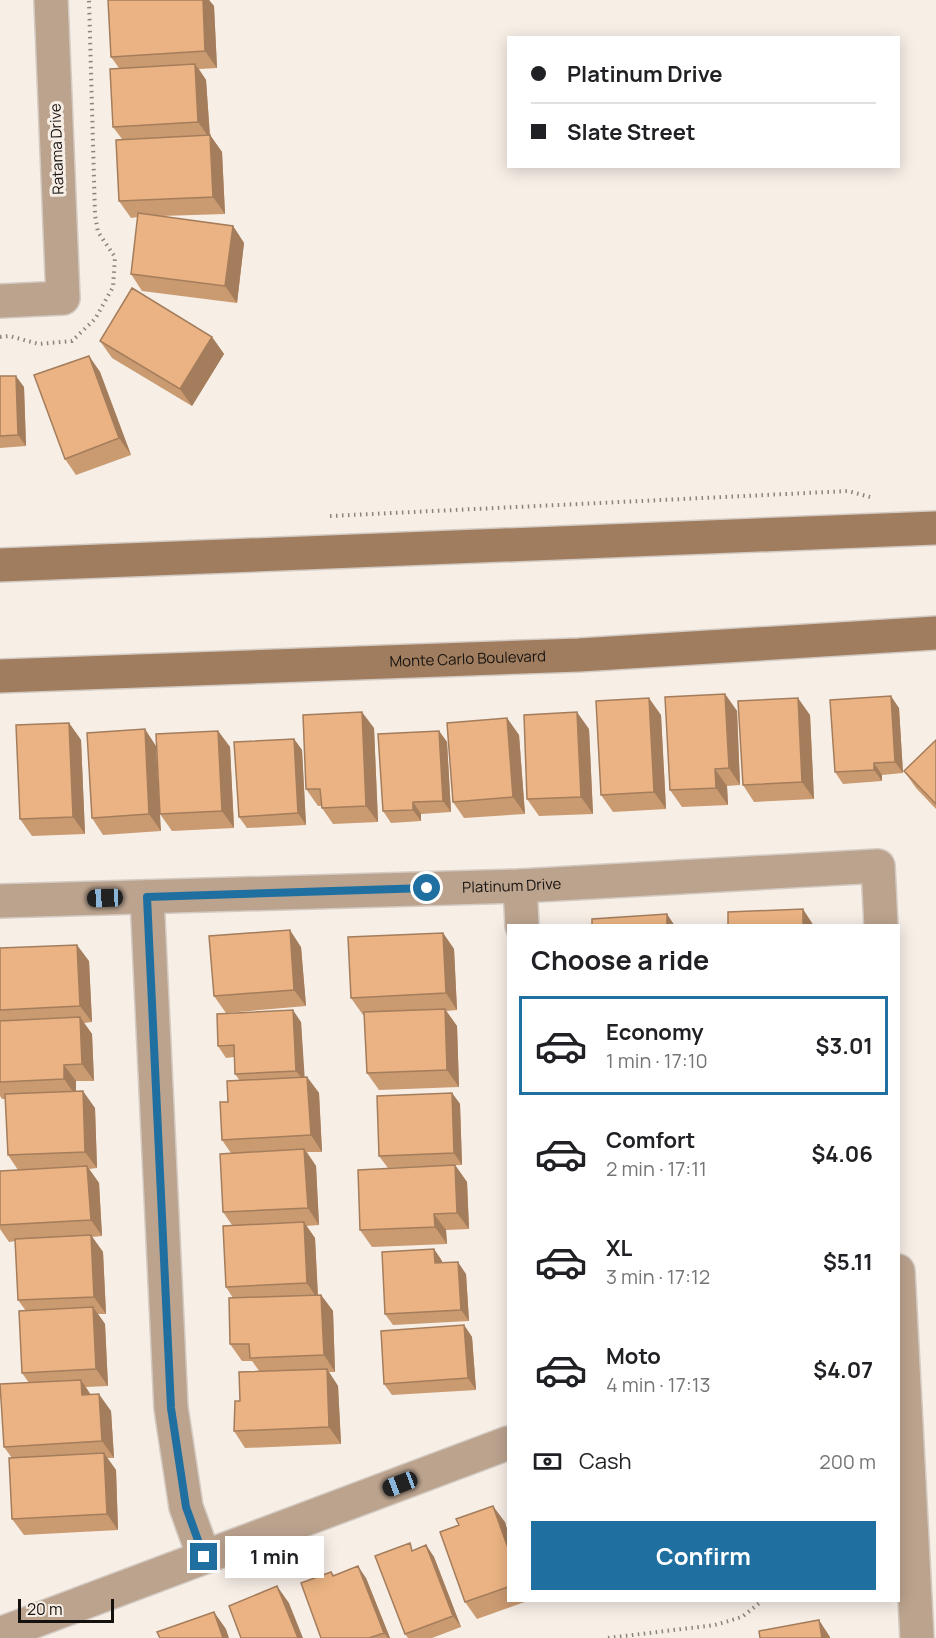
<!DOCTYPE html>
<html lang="en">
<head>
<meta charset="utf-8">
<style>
  :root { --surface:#fff; --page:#f2f2f2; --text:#202124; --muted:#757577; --line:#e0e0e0; --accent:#206fa1 }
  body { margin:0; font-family:Manrope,sans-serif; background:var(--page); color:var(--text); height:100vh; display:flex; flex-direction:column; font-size:22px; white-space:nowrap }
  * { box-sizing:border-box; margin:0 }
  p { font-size:20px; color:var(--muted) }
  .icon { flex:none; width:33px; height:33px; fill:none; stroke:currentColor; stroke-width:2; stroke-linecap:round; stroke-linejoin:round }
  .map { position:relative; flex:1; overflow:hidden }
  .drawer { position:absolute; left:507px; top:924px; width:393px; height:678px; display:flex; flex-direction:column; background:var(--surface); border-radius:0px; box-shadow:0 3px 15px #0003 }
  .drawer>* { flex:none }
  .banner { position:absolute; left:507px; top:36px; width:393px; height:132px; border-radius:0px; box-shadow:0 3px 15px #0003; display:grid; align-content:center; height:132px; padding:0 24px; background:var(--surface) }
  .scale { position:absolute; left:18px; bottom:15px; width:96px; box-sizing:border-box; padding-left:6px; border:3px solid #14110e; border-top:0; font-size:16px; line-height:21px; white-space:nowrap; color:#14110e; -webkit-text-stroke:4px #f7eee6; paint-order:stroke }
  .end { position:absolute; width:27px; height:27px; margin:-14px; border:8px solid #206fa1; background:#fff; box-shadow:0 0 0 3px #fff }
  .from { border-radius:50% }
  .bubble { position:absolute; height:42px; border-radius:0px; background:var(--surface); box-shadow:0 3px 15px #0003; font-size:20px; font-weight:700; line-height:42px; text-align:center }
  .car { position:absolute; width:18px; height:36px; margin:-18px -9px; border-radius:8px; box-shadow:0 0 4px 2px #0007; background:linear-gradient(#222 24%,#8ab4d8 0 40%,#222 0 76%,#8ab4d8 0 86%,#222 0) }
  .banner b { display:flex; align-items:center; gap:21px; height:57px; font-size:22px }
  .banner b+b { border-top:2px solid var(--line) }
  .banner i { width:15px; height:15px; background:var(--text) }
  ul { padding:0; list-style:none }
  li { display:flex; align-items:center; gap:18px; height:99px; margin:0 12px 9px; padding:0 12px; border:3px solid transparent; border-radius:0px }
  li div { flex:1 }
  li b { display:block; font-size:22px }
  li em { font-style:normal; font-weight:700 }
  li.on { border-color:var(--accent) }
  li>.icon { width:54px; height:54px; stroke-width:1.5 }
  h2 { padding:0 24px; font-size:27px; line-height:72px }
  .pay { display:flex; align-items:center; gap:15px; height:66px; padding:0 24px; font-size:22px }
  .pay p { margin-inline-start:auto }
  .primary-button { display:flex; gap:12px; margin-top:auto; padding:12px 24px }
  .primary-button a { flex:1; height:69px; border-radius:0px; background:var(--accent); color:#fff; font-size:24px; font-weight:700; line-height:69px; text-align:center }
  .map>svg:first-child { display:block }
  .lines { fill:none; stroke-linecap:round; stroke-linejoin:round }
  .minor-casing { stroke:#d3cbc3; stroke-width:36 }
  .secondary-casing { stroke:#d3cbc3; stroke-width:36 }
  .path { stroke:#8a847f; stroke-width:4; stroke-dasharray:1.5 4.5; stroke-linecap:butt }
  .minor { stroke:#bba38e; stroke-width:33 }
  .secondary { stroke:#a07d5f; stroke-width:33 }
  .wall { fill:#ca9a71 }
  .shaded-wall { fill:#a47d5c }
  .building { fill:#ebb383; stroke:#a47d5c; stroke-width:1.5 }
  .route { stroke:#206fa1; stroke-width:8 }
  .labels { text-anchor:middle; stroke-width:6; stroke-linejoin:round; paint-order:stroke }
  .street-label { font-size:15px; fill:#14110e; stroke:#f7eee6 }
</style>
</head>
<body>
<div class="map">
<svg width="936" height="1638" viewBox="0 0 936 1638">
  <rect width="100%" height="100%" fill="#f7eee6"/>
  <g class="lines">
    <!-- minor casing -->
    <g class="minor-casing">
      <g id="minor">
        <path d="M 0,301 L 63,298 L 51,0"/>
        <path d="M 520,886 L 522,926"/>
        <path d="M 147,897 L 171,1408 L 186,1507 L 204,1557"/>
        <path id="s1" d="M 0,901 L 520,886 L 878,866 L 881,926"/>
        <path d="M 898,1271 L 917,1638"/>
        <path d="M 0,1634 L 508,1443"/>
      </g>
    </g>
    <!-- secondary casing -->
    <g class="secondary-casing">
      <g id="secondary">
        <path d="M 0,565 L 936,528"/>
        <path id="s2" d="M 0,676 L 579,655 L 936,633"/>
      </g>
    </g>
    <!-- path -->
    <path class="path" d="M 0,337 L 9,336 L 39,344 L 72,341 L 95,319 L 113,287 L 115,257 L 98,232 L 95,215 L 89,0
      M 330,516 L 848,491 L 870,497
      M 608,1638 L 715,1625 L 742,1617 L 763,1600"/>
    <!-- minor -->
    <use href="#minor" class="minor"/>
    <!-- secondary -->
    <use href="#secondary" class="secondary"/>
  </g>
  <!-- wall -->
  <path class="wall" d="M 108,0 L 209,0 L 214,6 L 217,68 L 199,69 L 206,80 L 210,135 L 222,152 L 225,214 L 161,216 L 233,226 L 244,243 L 237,303 L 142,291 L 131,274 L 138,217 L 131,218 L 119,201 L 122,139 L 113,127 L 119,68 L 111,57 Z
    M 212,337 L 224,354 L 192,406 L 112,358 L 100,341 Z
    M 89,356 L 100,372 L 131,455 L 76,475 L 65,459 Z
    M 0,376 L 24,387 L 26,446 L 0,448 Z
    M 725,694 L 737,711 L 740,785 L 727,786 L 728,805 L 682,807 L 670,790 Z
    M 899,708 L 903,773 L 882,775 L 882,781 L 843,784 L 835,772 Z
    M 661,715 L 666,809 L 613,812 L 601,795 Z
    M 810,715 L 814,799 L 754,802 L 743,785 Z
    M 507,718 L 519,735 L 525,814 L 464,818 L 453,802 Z
    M 69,723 L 81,740 L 85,834 L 32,836 L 20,819 Z
    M 374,728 L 378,822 L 333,824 L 322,808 L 321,806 L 318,806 L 306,789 Z
    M 145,729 L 161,831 L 103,835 L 92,818 Z
    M 589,729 L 593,814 L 539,816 L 527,799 Z
    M 218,731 L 230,747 L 234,828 L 172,831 L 160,814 Z
    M 439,731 L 447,742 L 451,812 L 421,814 L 421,821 L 391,823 L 383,811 Z
    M 294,739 L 302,750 L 306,825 L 247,828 L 239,817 Z
    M 936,740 L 936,809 L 916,788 L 904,771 Z
    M 443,933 L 454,949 L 457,1010 L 446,1011 L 457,1026 L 459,1087 L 379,1090 L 367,1073 L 364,1015 L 363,1015 L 351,998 Z
    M 301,947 L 306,1006 L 226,1013 L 214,996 Z
    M 0,948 L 89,961 L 92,1022 L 84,1023 L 92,1034 L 94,1081 L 76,1081 L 76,1091 L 95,1108 L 97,1168 L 89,1169 L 99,1183 L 102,1236 L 92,1237 L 103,1252 L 106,1314 L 98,1314 L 105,1324 L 108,1386 L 86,1387 L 91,1395 L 111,1411 L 114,1458 L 107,1458 L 116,1470 L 118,1530 L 24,1535 L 12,1519 L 12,1458 L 4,1447 L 29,1383 L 22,1373 L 26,1311 L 18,1300 L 16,1241 L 9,1242 L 0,1229 L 0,1171 L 18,1170 L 8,1155 L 5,1099 L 2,1099 L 0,1096 Z
    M 301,1022 L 304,1077 L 307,1077 L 319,1093 L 322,1152 L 307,1152 L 316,1166 L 319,1225 L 306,1226 L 315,1238 L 318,1295 L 321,1295 L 333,1311 L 335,1372 L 329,1372 L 338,1386 L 341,1444 L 245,1448 L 234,1431 L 240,1401 L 260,1372 L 252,1361 L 242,1361 L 230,1344 L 233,1298 L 226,1287 L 232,1225 L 223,1212 L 231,1153 L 222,1140 L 228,1102 L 240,1081 L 235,1074 L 234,1057 L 226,1058 L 218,1046 Z
    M 452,1093 L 460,1104 L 462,1165 L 388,1168 L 379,1156 Z
    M 455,1165 L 467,1182 L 469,1229 L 446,1230 L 447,1244 L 372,1247 L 360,1230 Z
    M 434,1249 L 442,1261 L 442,1263 L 466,1274 L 469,1321 L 393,1325 L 385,1314 Z
    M 464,1325 L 472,1337 L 476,1390 L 392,1395 L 384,1384 Z
    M 505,1522 L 508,1533 L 508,1600 L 530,1600 L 477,1619 L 465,1602 Z
    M 426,1545 L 434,1557 L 461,1627 L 432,1638 L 408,1638 L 405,1634 Z
    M 331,1572 L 334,1575 L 366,1578 L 390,1638 L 321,1638 Z"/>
  <!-- shaded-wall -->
  <path class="shaded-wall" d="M 203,0 L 209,0 L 214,6 L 217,68 L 205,51 Z
    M 195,64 L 206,80 L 210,139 L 198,122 Z
    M 210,135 L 222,152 L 225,214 L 213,197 Z
    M 233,226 L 244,243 L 237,303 L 225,286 Z
    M 212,337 L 224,354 L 192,406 L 180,389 Z
    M 89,356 L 100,372 L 131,455 L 119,438 Z
    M 16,376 L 24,387 L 26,446 L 18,435 Z
    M 725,694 L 737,711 L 740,785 L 729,768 Z
    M 891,696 L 899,708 L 903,773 L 895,762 Z
    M 649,698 L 661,715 L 666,809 L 654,792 Z
    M 798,698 L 810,715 L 814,799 L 802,782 Z
    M 362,712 L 374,728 L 378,822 L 366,806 Z
    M 577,712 L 589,729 L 593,814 L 581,797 Z
    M 507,718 L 519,735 L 525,814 L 513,797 Z
    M 69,723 L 81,740 L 85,834 L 73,817 Z
    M 145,729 L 156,746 L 161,831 L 149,814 Z
    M 218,731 L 230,747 L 234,828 L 222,811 Z
    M 439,731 L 447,742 L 451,812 L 443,801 Z
    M 294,739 L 302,750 L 306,825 L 298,813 Z
    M 874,763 L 882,775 L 882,781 L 874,770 Z
    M 715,769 L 727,786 L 728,805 L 716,788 Z
    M 413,802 L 421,814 L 421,821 L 413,810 Z
    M 803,909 L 814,926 L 803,926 Z
    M 667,914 L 675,926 L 667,926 Z
    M 290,930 L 301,947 L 306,1006 L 294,990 Z
    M 443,933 L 454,949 L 457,1010 L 446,993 Z
    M 77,945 L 89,961 L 92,1022 L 80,1006 Z
    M 445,1009 L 457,1026 L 459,1087 L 447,1070 Z
    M 293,1010 L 301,1022 L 305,1082 L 296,1071 Z
    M 80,1017 L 92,1034 L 94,1081 L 82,1064 Z
    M 64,1065 L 76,1081 L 76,1096 L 64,1079 Z
    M 307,1077 L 319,1093 L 322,1152 L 311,1135 Z
    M 83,1091 L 95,1108 L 97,1168 L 85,1152 Z
    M 452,1093 L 460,1104 L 462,1165 L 454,1153 Z
    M 304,1149 L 316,1166 L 319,1225 L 308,1208 Z
    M 455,1165 L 467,1182 L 469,1229 L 457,1213 Z
    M 87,1166 L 99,1183 L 102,1236 L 91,1220 Z
    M 434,1214 L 446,1230 L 447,1244 L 435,1227 Z
    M 304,1222 L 315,1238 L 318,1300 L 307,1283 Z
    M 91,1235 L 103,1252 L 106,1314 L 94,1297 Z
    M 434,1249 L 442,1261 L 443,1275 L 435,1263 Z
    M 458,1262 L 466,1274 L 469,1321 L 461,1310 Z
    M 321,1295 L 333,1311 L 335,1372 L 324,1355 Z
    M 93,1307 L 105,1324 L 108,1386 L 96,1369 Z
    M 464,1325 L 472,1337 L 476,1390 L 468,1378 Z
    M 327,1369 L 338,1386 L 341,1444 L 329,1427 Z
    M 81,1380 L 92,1397 L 82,1395 Z
    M 99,1394 L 111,1411 L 114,1458 L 102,1441 Z
    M 104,1453 L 116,1470 L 118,1530 L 107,1514 Z
    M 493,1506 L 505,1522 L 508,1533 L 508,1548 Z
    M 426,1545 L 434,1557 L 461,1627 L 453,1616 Z
    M 358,1566 L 366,1578 L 390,1638 L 388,1638 L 384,1633 Z
    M 277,1586 L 289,1603 L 303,1638 L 298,1638 Z
    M 214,1612 L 226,1629 L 229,1638 L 223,1638 Z
    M 819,1620 L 830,1637 L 830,1638 L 822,1638 Z"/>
  <!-- building -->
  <path class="building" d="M 108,0 L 203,0 L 205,51 L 111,57 Z
    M 195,64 L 198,122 L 113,127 L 110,69 Z
    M 210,135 L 213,197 L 119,201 L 116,140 Z
    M 138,213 L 233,226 L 225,286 L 131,274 Z
    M 132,288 L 212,337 L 180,389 L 100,341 Z
    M 89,356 L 119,438 L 65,459 L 34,375 Z
    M 0,376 L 16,376 L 18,435 L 0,436 Z
    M 725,694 L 729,768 L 715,769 L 716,788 L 670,790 L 665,697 Z
    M 891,696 L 895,762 L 874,763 L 874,770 L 835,772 L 830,700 Z
    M 649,698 L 654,792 L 601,795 L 596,701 Z
    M 798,698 L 802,782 L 743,785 L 738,701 Z
    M 362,712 L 366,806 L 322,808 L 320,789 L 306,789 L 303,715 Z
    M 577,712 L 581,797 L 527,799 L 524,715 Z
    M 507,718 L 513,797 L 453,802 L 447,723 Z
    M 69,723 L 73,817 L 20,819 L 16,725 Z
    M 145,729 L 149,814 L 92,818 L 87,733 Z
    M 218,731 L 222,811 L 160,814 L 156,734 Z
    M 439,731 L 443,801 L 413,802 L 413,810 L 383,811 L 378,734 Z
    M 294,739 L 298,813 L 239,817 L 234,742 Z
    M 936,740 L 936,804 L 904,771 Z
    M 803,909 L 803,926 L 728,926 L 728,912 Z
    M 667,914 L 667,926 L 592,926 L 592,919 Z
    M 290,930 L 294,990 L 214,996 L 209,936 Z
    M 443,933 L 446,993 L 351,998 L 348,937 Z
    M 77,945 L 80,1006 L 0,1010 L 0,948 Z
    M 445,1009 L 447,1070 L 367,1073 L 364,1012 Z
    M 293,1010 L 296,1071 L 235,1074 L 234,1045 L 218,1046 L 217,1014 Z
    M 80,1017 L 82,1064 L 64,1065 L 64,1079 L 0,1082 L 0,1021 Z
    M 307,1077 L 311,1135 L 222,1140 L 220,1102 L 228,1102 L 227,1081 Z
    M 83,1091 L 85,1152 L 8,1155 L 5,1094 Z
    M 452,1093 L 454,1153 L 379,1156 L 377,1096 Z
    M 304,1149 L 308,1208 L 223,1212 L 220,1154 Z
    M 455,1165 L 457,1213 L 434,1214 L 435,1227 L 360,1230 L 358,1170 Z
    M 87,1166 L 91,1220 L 0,1225 L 0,1171 Z
    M 304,1222 L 307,1283 L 226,1287 L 223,1226 Z
    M 91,1235 L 94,1297 L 18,1300 L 15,1239 Z
    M 434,1249 L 435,1263 L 458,1262 L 461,1310 L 385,1314 L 382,1252 Z
    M 321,1295 L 324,1355 L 250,1358 L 249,1344 L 230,1344 L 229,1298 Z
    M 93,1307 L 96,1369 L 22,1373 L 19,1311 Z
    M 464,1325 L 468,1378 L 384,1384 L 381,1331 Z
    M 327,1369 L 329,1427 L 234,1431 L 235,1401 L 240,1401 L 239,1372 Z
    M 81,1380 L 82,1395 L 99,1394 L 102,1441 L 4,1447 L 0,1384 Z
    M 104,1453 L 107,1514 L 12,1519 L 9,1458 Z
    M 493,1506 L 508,1548 L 508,1587 L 465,1602 L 440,1532 L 459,1525 L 456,1519 Z
    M 410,1543 L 412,1551 L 426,1545 L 453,1616 L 405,1634 L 375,1556 Z
    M 358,1566 L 384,1633 L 369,1638 L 321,1638 L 301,1583 L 331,1572 L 333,1576 Z
    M 277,1586 L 298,1638 L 241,1638 L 229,1606 Z
    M 214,1612 L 223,1638 L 160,1638 L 157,1632 Z
    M 819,1620 L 822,1638 L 760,1638 L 759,1631 Z"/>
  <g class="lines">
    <!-- route -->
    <path class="route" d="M 204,1557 L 186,1507 L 171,1408 L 147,897 L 427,888"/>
  </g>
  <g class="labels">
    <!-- street labels -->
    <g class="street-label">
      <text transform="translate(57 149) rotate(-92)" y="5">Ratama Drive</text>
      <text dy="5" stroke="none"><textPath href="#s2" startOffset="468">Monte Carlo Boulevard</textPath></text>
      <text dy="5" stroke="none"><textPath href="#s1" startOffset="512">Platinum Drive</textPath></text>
    </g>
  </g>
</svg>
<div class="scale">20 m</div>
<i class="end from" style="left:427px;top:888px"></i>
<i class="end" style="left:204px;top:1557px"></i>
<div class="bubble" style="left:225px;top:1536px;width:99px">1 min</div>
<i class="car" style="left:105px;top:898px;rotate:268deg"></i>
<i class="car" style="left:400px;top:1484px;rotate:249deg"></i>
<div class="banner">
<b><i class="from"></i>Platinum Drive</b>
<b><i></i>Slate Street</b>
</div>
<section class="drawer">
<h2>Choose a ride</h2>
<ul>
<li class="on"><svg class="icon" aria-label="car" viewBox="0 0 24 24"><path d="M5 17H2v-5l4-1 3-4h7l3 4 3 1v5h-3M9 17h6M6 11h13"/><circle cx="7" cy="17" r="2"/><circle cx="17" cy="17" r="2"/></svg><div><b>Economy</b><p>1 min · 17:10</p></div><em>$3.01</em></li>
<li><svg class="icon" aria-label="car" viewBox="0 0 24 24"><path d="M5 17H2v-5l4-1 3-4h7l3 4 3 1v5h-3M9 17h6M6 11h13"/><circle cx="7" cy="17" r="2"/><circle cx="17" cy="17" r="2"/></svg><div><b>Comfort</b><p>2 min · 17:11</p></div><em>$4.06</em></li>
<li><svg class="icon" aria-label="car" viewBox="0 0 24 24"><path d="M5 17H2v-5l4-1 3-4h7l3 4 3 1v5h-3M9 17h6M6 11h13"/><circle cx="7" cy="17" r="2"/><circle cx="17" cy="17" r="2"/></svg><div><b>XL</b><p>3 min · 17:12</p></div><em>$5.11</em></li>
<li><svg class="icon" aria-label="car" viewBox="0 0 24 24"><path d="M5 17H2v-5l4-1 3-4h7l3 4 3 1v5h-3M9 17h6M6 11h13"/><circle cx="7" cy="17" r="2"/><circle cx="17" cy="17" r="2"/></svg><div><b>Moto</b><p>4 min · 17:13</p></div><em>$4.07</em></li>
</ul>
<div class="pay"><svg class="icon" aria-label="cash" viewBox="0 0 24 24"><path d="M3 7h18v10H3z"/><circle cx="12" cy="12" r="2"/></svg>Cash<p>200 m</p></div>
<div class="primary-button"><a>Confirm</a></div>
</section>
</div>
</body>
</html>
